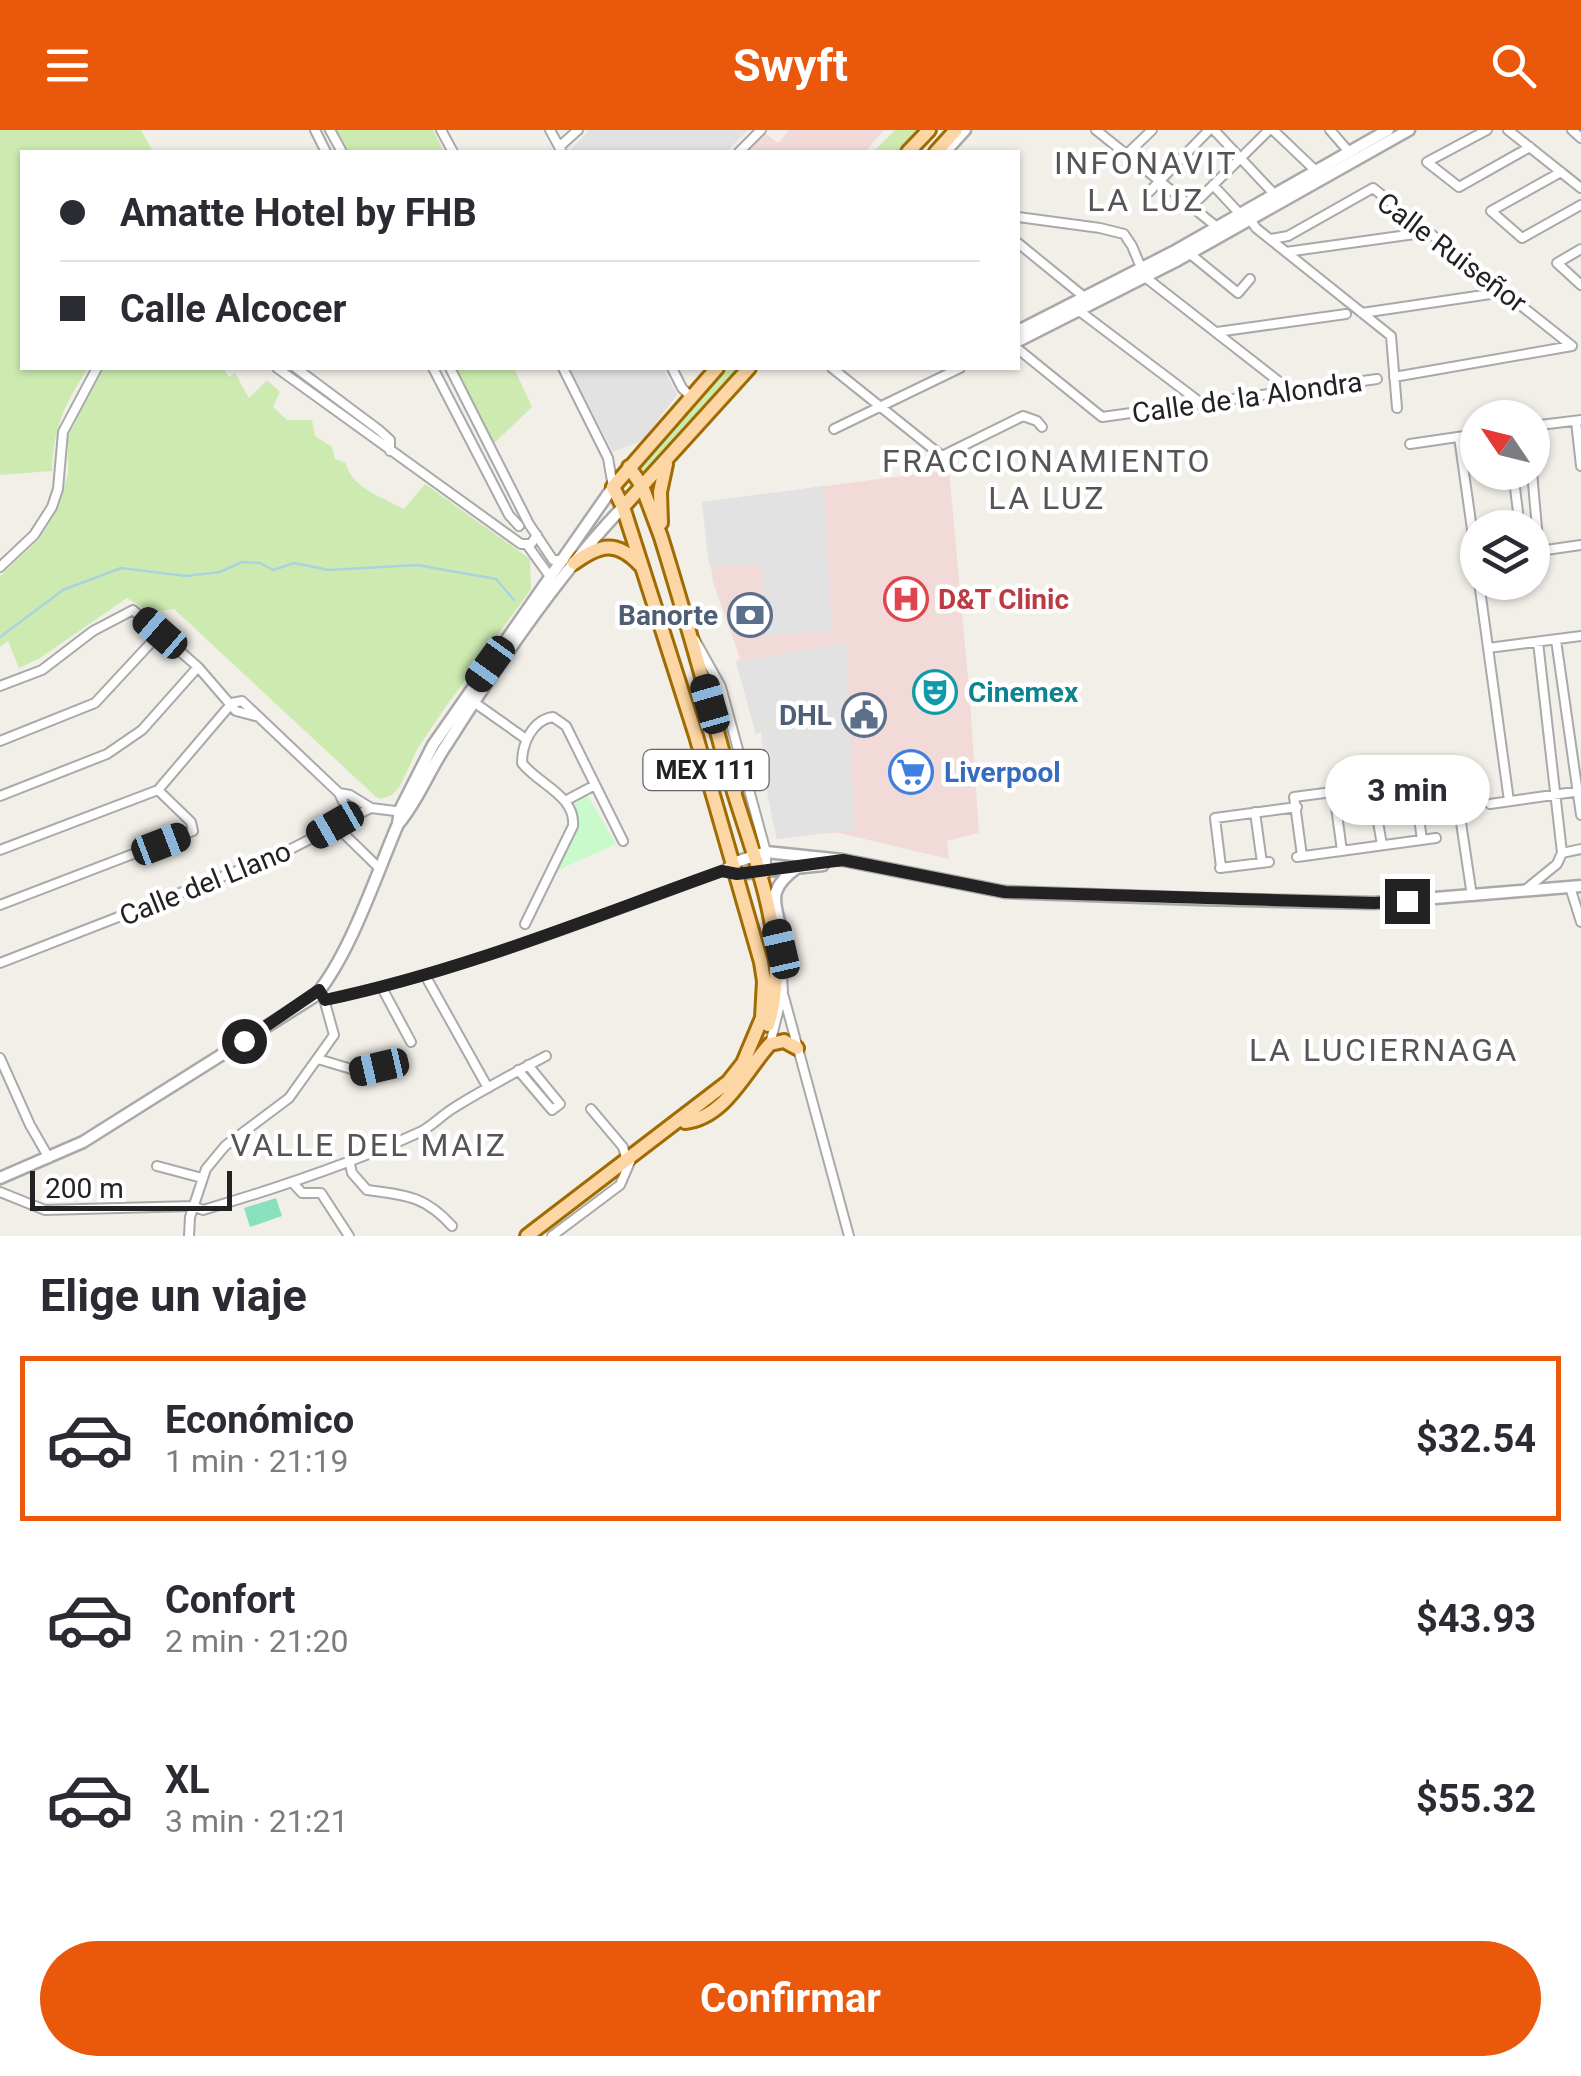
<!DOCTYPE html>
<html lang="es">
<head>
<meta charset="utf-8">
<style>
  :root { --surface:#fff; --page:#f2f2f3; --text:#2b2b33; --muted:#7c7c81; --line:#e1e1e2; --accent:#ea580c }
  body { margin:0; font-family:Roboto,sans-serif; background:var(--page); color:var(--text); height:100vh; display:flex; flex-direction:column; font-size:38px; white-space:nowrap }
  * { box-sizing:border-box; margin:0 }
  p { font-size:32px; color:var(--muted) }
  .icon { flex:none; width:55px; height:55px; fill:none; stroke:currentColor; stroke-width:2; stroke-linecap:round; stroke-linejoin:round }
  .map { position:relative; height:1106px; overflow:hidden }
  .drawer { display:flex; flex-direction:column; background:var(--surface); flex:1 }
  .drawer>* { flex:none }
  .banner { position:absolute; left:20px; top:20px; width:1000px; height:220px; border-radius:0px; box-shadow:0 2px 8px #0004; display:grid; align-content:center; height:220px; padding:0 40px; background:var(--surface) }
  .needle { width:65px; rotate:305deg }
  .controls { position:absolute; left:1460px; top:270px; display:grid; gap:20px }
  .controls a { display:grid; place-items:center; width:90px; height:90px; border-radius:50%; background:var(--surface); box-shadow:0 2px 8px #0004; font-size:50px }
  .scale { position:absolute; left:30px; bottom:25px; width:202px; box-sizing:border-box; padding-left:10px; border:5px solid #222; border-top:0; font-size:28px; line-height:35px; white-space:nowrap; color:#222; -webkit-text-stroke:8px #fff; paint-order:stroke }
  .end { position:absolute; width:45px; height:45px; margin:-22px; border:12px solid #222; background:#fff; box-shadow:0 0 0 5px #fff }
  .from { border-radius:50% }
  .bubble { position:absolute; height:70px; border-radius:35px; background:var(--surface); box-shadow:0 2px 8px #0004; font-size:32px; font-weight:700; line-height:70px; text-align:center }
  .car { position:absolute; width:30px; height:60px; margin:-30px -15px; border-radius:12px; box-shadow:0 0 8px 2px #0007; background:linear-gradient(#222 24%,#8ab4d8 0 40%,#222 0 76%,#8ab4d8 0 86%,#222 0) }
  .banner b { display:flex; align-items:center; gap:35px; height:95px; font-size:38px }
  .banner b+b { border-top:2px solid var(--line) }
  .banner i { width:25px; height:25px; background:var(--text) }
  ul { padding:0; list-style:none }
  li { display:flex; align-items:center; gap:30px; height:165px; margin:0 20px 15px; padding:0 20px; border:5px solid transparent; border-radius:0px }
  li div { flex:1 }
  li b { display:block; font-size:38px }
  li em { font-style:normal; font-weight:700 }
  li.selected { border-color:var(--accent) }
  li>.icon { width:90px; height:90px; stroke-width:1.5 }
  h2 { padding:0 40px; font-size:45px; line-height:120px }
  .action { display:flex; gap:20px; margin-top:auto; padding:20px 40px }
  .action a { flex:1; height:115px; border-radius:60px; background:var(--accent); color:#fff; font-size:40px; font-weight:700; line-height:115px; text-align:center }
  header { display:flex; justify-content:space-between; align-items:center; height:130px; padding:0 40px; background:var(--accent); color:#fff; font-size:45px; font-weight:700 }
  .map>svg:first-child { display:block }
  .commercial { fill:#f2dad9 }
  .grass { fill:#cdebb0 }
  .park { fill:#c8facc }
  .pitch { fill:#88e0be }
  .parking { fill:#e2e2e2 }
  .lines { fill:none; stroke-linecap:round; stroke-linejoin:round }
  .stream { stroke:#aad3df; stroke-width:2.5 }
  .minor-casing { stroke:#a9a9a9; stroke-width:12 }
  .tertiary-casing { stroke:#a9a9a9; stroke-width:15 }
  .primary-casing { stroke:#a06b00; stroke-width:18 }
  .minor { stroke:#fff; stroke-width:8 }
  .tertiary { stroke:#fff; stroke-width:10 }
  .primary { stroke:#fcd6a4; stroke-width:12 }
  .route { stroke:#222; stroke-width:12 }
  .labels { text-anchor:middle; stroke-width:9; stroke-linejoin:round; paint-order:stroke }
  .shield { fill:#fff; stroke:#646464; stroke-width:2.5 }
  .shield-label { font-size:25px; font-weight:bold; fill:#222 }
  .street-label { font-size:28px; fill:#222; stroke:#fff }
  .health-label { font-size:28px; font-weight:bold; fill:#be3a42; stroke:#fff; text-anchor:start }
  .service-label { font-size:28px; font-weight:bold; fill:#4e5e75; stroke:#fff; text-anchor:end }
  .culture-label { font-size:28px; font-weight:bold; fill:#0d838f; stroke:#fff; text-anchor:start }
  .shop-label { font-size:28px; font-weight:bold; fill:#366cbe; stroke:#fff; text-anchor:start }
  .quarter-label { font-size:32px; letter-spacing:2.5px; fill:#555; stroke:#fff }
</style>
</head>
<body>
<header><svg class="icon" aria-label="menu" viewBox="0 0 24 24"><path d="M4 6h16M4 12h16M4 18h16"/></svg>Swyft<svg class="icon" aria-label="search" viewBox="0 0 24 24"><circle cx="10" cy="10" r="6"/><path d="M15 15l6 6"/></svg></header>
<div class="map">
<svg width="1581" height="1106" viewBox="0 0 1581 1106">
  <rect width="100%" height="100%" fill="#f2efe9"/>
  <!-- commercial -->
  <path class="commercial" d="M 789,0 L 884,0 L 865,22 L 748,22 L 765,3 L 778,13 Z
    M 949,340 L 970,570 L 979,703 L 947,711 L 949,729 L 839,703 L 820,702 L 777,709 L 768,667 L 761,601 L 756,604 L 736,532 L 740,528 L 713,452 L 702,372 Z"/>
  <!-- grass -->
  <path class="grass" d="M 0,0 L 141,0 L 153,22 L 22,22 L 22,238 L 88,238 C 64,276 54,295 52,341 L 0,345 Z
    M 323,0 L 433,0 L 444,22 L 335,22 Z
    M 895,0 L 917,0 L 896,22 L 873,22 Z
    M 102,238 L 223,238 L 229,247 L 235,243 L 249,268 L 267,250 L 280,262 L 273,277 L 287,290 L 312,290 L 315,306 L 332,317 L 335,329 L 346,333 C 350,357 384,368 404,379 L 425,354 L 530,429 L 531,459 L 442,582 L 418,618 L 400,656 L 392,665 L 381,669 L 376,667 L 174,479 L 150,482 L 127,468 L 40,528 L 19,538 L 8,511 L 0,517 L 0,446 L 39,409 L 59,377 L 68,343 L 68,307 Z
    M 446,238 L 514,238 L 532,277 L 488,319 Z
    M 725,238 L 745,238 L 645,348 L 639,338 Z"/>
  <!-- park -->
  <path class="park" d="M 586,663 L 616,714 L 554,742 L 573,703 L 575,669 Z"/>
  <!-- pitch -->
  <path class="pitch" d="M 276,1068 L 282,1086 L 250,1097 L 244,1078 Z"/>
  <!-- parking -->
  <path class="parking" d="M 589,0 L 748,0 L 726,22 L 569,22 Z
    M 569,238 L 663,238 L 677,265 L 642,311 L 613,322 Z
    M 824,356 L 832,500 L 767,506 L 761,435 L 709,435 L 702,372 Z
    M 846,512 L 855,700 L 777,709 L 768,667 L 761,601 L 756,604 L 736,532 Z"/>
  <g class="lines">
    <!-- stream -->
    <path class="stream" d="M 0,507 L 63,460 L 121,438 L 186,446 L 220,442 L 242,432 L 260,433 L 273,440 L 294,433 L 329,440 L 417,435 L 496,449 L 514,470"/>
    <!-- minor casing -->
    <g class="minor-casing">
      <path id="minor" d="M 315,0 L 326,22
        M 330,0 L 342,22
        M 441,0 L 453,22
        M 550,0 L 562,22
        M 1096,0 L 1217,97
        M 1214,0 L 1276,66
        M 1273,0 L 1316,41
        M 1330,0 L 1350,23
        M 1487,0 L 1427,32 L 1459,57 L 1530,17
        M 1508,0 L 1581,58
        M 1572,0 L 1581,8
        M 559,17 L 578,0
        M 739,22 L 761,0
        M 1127,24 L 1152,0
        M 1561,42 L 1491,81 L 1522,108 L 1581,75
        M 1213,55 L 1240,84
        M 1149,62 L 1209,0
        M 1192,76 L 1269,0
        M 1018,87 L 1100,98 L 1124,104 L 1132,116 L 1145,147 L 1291,261
        M 1250,89 L 1256,98 L 1391,206 L 1397,278
        M 1271,109 L 1288,106 L 1373,58 L 1572,216 L 1394,247
        M 1018,113 L 1083,166
        M 1581,119 L 1557,133 L 1581,155
        M 1286,122 L 1429,102
        M 1189,123 L 1238,163 L 1250,149
        M 1078,180 L 1201,273
        M 1362,183 L 1504,162
        M 1217,202 L 1346,184
        M 1018,219 L 1102,287 L 1377,249
        M 277,238 L 521,414 L 531,414 L 537,405
        M 296,238 L 379,300 L 390,310 L 390,321
        M 433,238 L 509,385 L 519,396
        M 450,238 L 529,394 L 553,430 L 564,430
        M 563,238 L 608,328 L 613,357
        M 672,238 L 682,258 L 691,267
        M 832,238 L 942,326 L 1023,286 L 1037,291 L 1042,297
        M 1576,291 L 1581,336
        M 1532,296 L 1581,290
        M 834,299 L 960,238
        M 1459,307 L 1478,442
        M 1410,314 L 1478,304
        M 1513,342 L 1520,398
        M 1532,342 L 1539,421
        M 528,416 L 551,448
        M 1532,422 L 1581,415
        M 0,437 L 34,405 L 52,377 L 58,359 L 63,302 L 97,238
        M 1479,452 L 1509,671
        M 695,510 L 721,557 L 766,722 L 766,743
        M 1556,510 L 1581,685
        M 1488,518 L 1581,506
        M 0,556 L 42,540 L 93,501 L 133,480 L 198,537 L 236,581 L 259,587
        M 232,573 L 242,571 L 339,663 L 350,686
        M 475,573 L 526,609
        M 0,611 L 95,573 L 160,503
        M 1414,651 L 1422,710
        M 1372,657 L 1382,715
        M 1334,662 L 1342,721
        M 339,663 L 350,665 L 371,678
        M 0,666 L 107,624 L 142,600 L 198,537
        M 565,671 L 595,655
        M 1490,674 L 1581,661
        M 1255,682 L 1262,733
        M 335,695 L 379,738
        M 0,720 L 158,660 L 232,573
        M 1562,723 L 1581,719
        M 1302,726 L 1294,667 L 1454,646 L 1472,766
        M 1297,727 L 1436,708
        M 1221,737 L 1215,688 L 1297,677
        M 1220,738 L 1269,732
        M 1570,757 L 1581,792
        M 1525,760 L 1557,734 L 1562,723 L 1538,512
        M 0,775 L 193,701 L 191,692 L 158,660
        M 525,794 L 573,696 C 576,666 538,654 522,633 C 522,614 532,590 553,587 L 566,596 L 623,711
        M 0,833 L 283,723 L 371,678 L 403,682
        M 426,847 L 488,958
        M 382,858 L 411,912
        M 784,867 L 849,1106
        M 325,870 C 462,841 590,789 722,741 L 732,734
        M 770,914 L 783,862 L 780,815
        M 0,928 L 30,995 L 49,1028
        M 318,929 L 358,941 L 379,937
        M 518,940 L 552,980 L 560,974 L 528,935
        M 591,979 L 623,1017 L 627,1031
        M 350,1034 L 352,1043 L 367,1060 C 406,1065 425,1066 452,1096
        M 157,1036 L 202,1048
        M 293,1053 L 302,1063 L 321,1063 L 349,1106
        M 0,1062 L 45,1080 L 193,1076 L 203,1080 C 278,1058 350,1034 420,1002 C 432,996 441,986 452,979 C 482,960 514,943 546,926
        M 189,1106 L 190,1087 L 206,1039 L 225,1016 L 289,968 L 334,905 L 324,869
        M 552,1106 L 620,1055 L 630,1032"/>
    </g>
    <!-- tertiary casing -->
    <g class="tertiary-casing">
      <path id="tertiary" d="M 945,22 L 965,0
        M 1018,201 L 1173,122 L 1388,0
        M 1018,211 L 1178,130 L 1409,0
        M 399,693 C 419,669 429,640 447,614 C 497,535 559,443 623,377
        M 733,733 L 766,722 L 843,730 L 1005,762 L 1198,769 L 1374,773 L 1581,756
        M 737,744 L 823,735
        M 781,819 C 785,779 756,767 798,737
        M 0,1048 L 83,1012 L 315,866 C 350,825 376,745 398,694 L 400,680 L 433,615 L 613,357"/>
    </g>
    <!-- primary casing -->
    <g class="primary-casing">
      <path id="primary" d="M 908,22 L 929,0
        M 936,22 L 956,0
        M 629,337 L 642,356 L 661,407 C 685,485 707,563 728,642 C 750,721 794,812 768,895
        M 623,377 L 749,238
        M 661,393 L 660,362 L 666,334
        M 574,433 C 600,414 617,410 640,435
        M 735,661 L 744,634
        M 685,992 C 726,987 745,941 770,914 L 784,911 L 797,918
        M 527,1106 L 728,952 L 743,933 L 762,888 L 764,851 L 761,832 L 696,606 L 623,377 L 613,357 L 717,238"/>
    </g>
    <!-- minor -->
    <use href="#minor" class="minor"/>
    <!-- tertiary -->
    <use href="#tertiary" class="tertiary"/>
    <!-- primary -->
    <use href="#primary" class="primary"/>
  </g>
  <g class="lines">
    <!-- route -->
    <path class="route" d="M 244,911 L 319,860 L 325,870 C 463,841 590,788 722,741 L 737,744 L 843,730 L 1005,762 L 1374,773 L 1407,771"/>
  </g>
  <!-- icons -->
  <defs>
    <g id="hospital-ring" transform="scale(2.25)"><circle r="9.5" fill="#fff" stroke="#e0444e" stroke-width="1.5"/><path d="M-5-5h3v3.5h4V-5h3V5h-3V1.5h-4V5h-3Z" fill="#e0444e"/></g>
    <g id="bank-ring" transform="scale(2.25)"><circle r="9.5" fill="#fff" stroke="#5c6f8a" stroke-width="1.5"/><path d="M-6-4H6V4H-6ZM0-2.3a2.3 2.3 0 1 0 0 4.6a2.3 2.3 0 1 0 0-4.6Z" fill="#5c6f8a"/></g>
    <g id="theatre-ring" transform="scale(2.25)"><circle r="9.5" fill="#fff" stroke="#0f9aa8" stroke-width="1.5"/><path d="M-5-5.5Q0-4 5-5.5V0Q5 5 0 6Q-5 5-5 0ZM-3.3-2.5H-1v1.5H-3.3ZM1-2.5H3.3v1.5H1ZM-2.8 1Q0 5.5 2.8 1Z" fill="#0f9aa8"/></g>
    <g id="civic-ring" transform="scale(2.25)"><circle r="9.5" fill="#fff" stroke="#5c6f8a" stroke-width="1.5"/><path d="M-.6-6.5H3V-4.5H.6V-3L4-1V1h2V6H-6V1h2V-1L-.6-3ZM-1.2 2.5V6h2.4V2.5Z" fill="#5c6f8a"/></g>
    <g id="supermarket-ring" transform="scale(2.25)"><circle r="9.5" fill="#fff" stroke="#3f7fe0" stroke-width="1.5"/><path d="M-6-5.5h2.5l.6 2H6L4.5 2H-2.5L-4.4-4H-6ZM-1.5 3.2a1.3 1.3 0 1 0 .1 0ZM3 3.2a1.3 1.3 0 1 0 .1 0Z" fill="#3f7fe0"/></g>
  </defs>
  <g fill-rule="evenodd">
    <use href="#hospital-ring" x="906" y="469"/>
    <use href="#bank-ring" x="750" y="485"/>
    <use href="#theatre-ring" x="935" y="562"/>
    <use href="#civic-ring" x="864" y="585"/>
    <use href="#supermarket-ring" x="911" y="642"/>
  </g>
  <g class="labels">
    <!-- shield labels -->
    <rect class="shield" x="643.5" y="620" width="125" height="40" rx="8"/>
    <g class="shield-label">
      <text x="706" y="649">MEX 111</text>
    </g>
    <!-- street labels -->
    <g class="street-label">
      <text transform="translate(1452 122) rotate(37)" y="10">Calle Ruiseñor</text>
      <text transform="translate(1247 267) rotate(-8)" y="10">Calle de la Alondra</text>
      <text transform="translate(205 753) rotate(-22)" y="10">Calle del Llano</text>
    </g>
    <!-- health labels -->
    <g class="health-label">
      <text x="938" y="479">D&amp;T Clinic</text>
    </g>
    <!-- service labels -->
    <g class="service-label">
      <text x="718" y="495">Banorte</text>
      <text x="832" y="595">DHL</text>
    </g>
    <!-- culture labels -->
    <g class="culture-label">
      <text x="968" y="572">Cinemex</text>
    </g>
    <!-- shop labels -->
    <g class="shop-label">
      <text x="944" y="652">Liverpool</text>
    </g>
    <!-- quarter labels -->
    <g class="quarter-label">
      <text x="1146" y="44">INFONAVIT<tspan x="1146" dy="37">LA LUZ</tspan></text>
      <text x="1047" y="342">FRACCIONAMIENTO<tspan x="1047" dy="37">LA LUZ</tspan></text>
      <text x="1384" y="931">LA LUCIERNAGA</text>
      <text x="369" y="1026">VALLE DEL MAIZ</text>
    </g>
  </g>
</svg>
<div class="controls">
<a><svg class="needle" viewBox="-14 -14 28 28"><path d="M0-13l5 13h-10z" fill="#e53935"/><path d="M0 13l5-13h-10z" fill="#7c7c81"/></svg></a>
<a><svg class="icon" aria-label="layers" viewBox="0 0 24 24"><path d="M12 4l9 5-9 5-9-5zM3 14l9 5 9-5"/></svg></a>
</div>
<div class="scale">200 m</div>
<i class="end from" style="left:244px;top:911px"></i>
<i class="end" style="left:1407px;top:771px"></i>
<div class="bubble" style="left:1325px;top:625px;width:165px">3 min</div>
<i class="car" style="left:160px;top:503px;rotate:311deg"></i>
<i class="car" style="left:490px;top:534px;rotate:216deg"></i>
<i class="car" style="left:710px;top:574px;rotate:344deg"></i>
<i class="car" style="left:335px;top:695px;rotate:240deg"></i>
<i class="car" style="left:161px;top:714px;rotate:69deg"></i>
<i class="car" style="left:781px;top:819px;rotate:347deg"></i>
<i class="car" style="left:379px;top:937px;rotate:257deg"></i>
<div class="banner">
<b><i class="from"></i>Amatte Hotel by FHB</b>
<b><i></i>Calle Alcocer</b>
</div>
</div>
<section class="drawer">
<h2>Elige un viaje</h2>
<ul>
<li class="selected"><svg class="icon" aria-label="car" viewBox="0 0 24 24"><path d="M5 17H2v-5l4-1 3-4h7l3 4 3 1v5h-3M9 17h6M6 11h13"/><circle cx="7" cy="17" r="2"/><circle cx="17" cy="17" r="2"/></svg><div><b>Económico</b><p>1 min · 21:19</p></div><em>$32.54</em></li>
<li><svg class="icon" aria-label="car" viewBox="0 0 24 24"><path d="M5 17H2v-5l4-1 3-4h7l3 4 3 1v5h-3M9 17h6M6 11h13"/><circle cx="7" cy="17" r="2"/><circle cx="17" cy="17" r="2"/></svg><div><b>Confort</b><p>2 min · 21:20</p></div><em>$43.93</em></li>
<li><svg class="icon" aria-label="car" viewBox="0 0 24 24"><path d="M5 17H2v-5l4-1 3-4h7l3 4 3 1v5h-3M9 17h6M6 11h13"/><circle cx="7" cy="17" r="2"/><circle cx="17" cy="17" r="2"/></svg><div><b>XL</b><p>3 min · 21:21</p></div><em>$55.32</em></li>
</ul>
<div class="action"><a>Confirmar</a></div>
</section>
</body>
</html>
